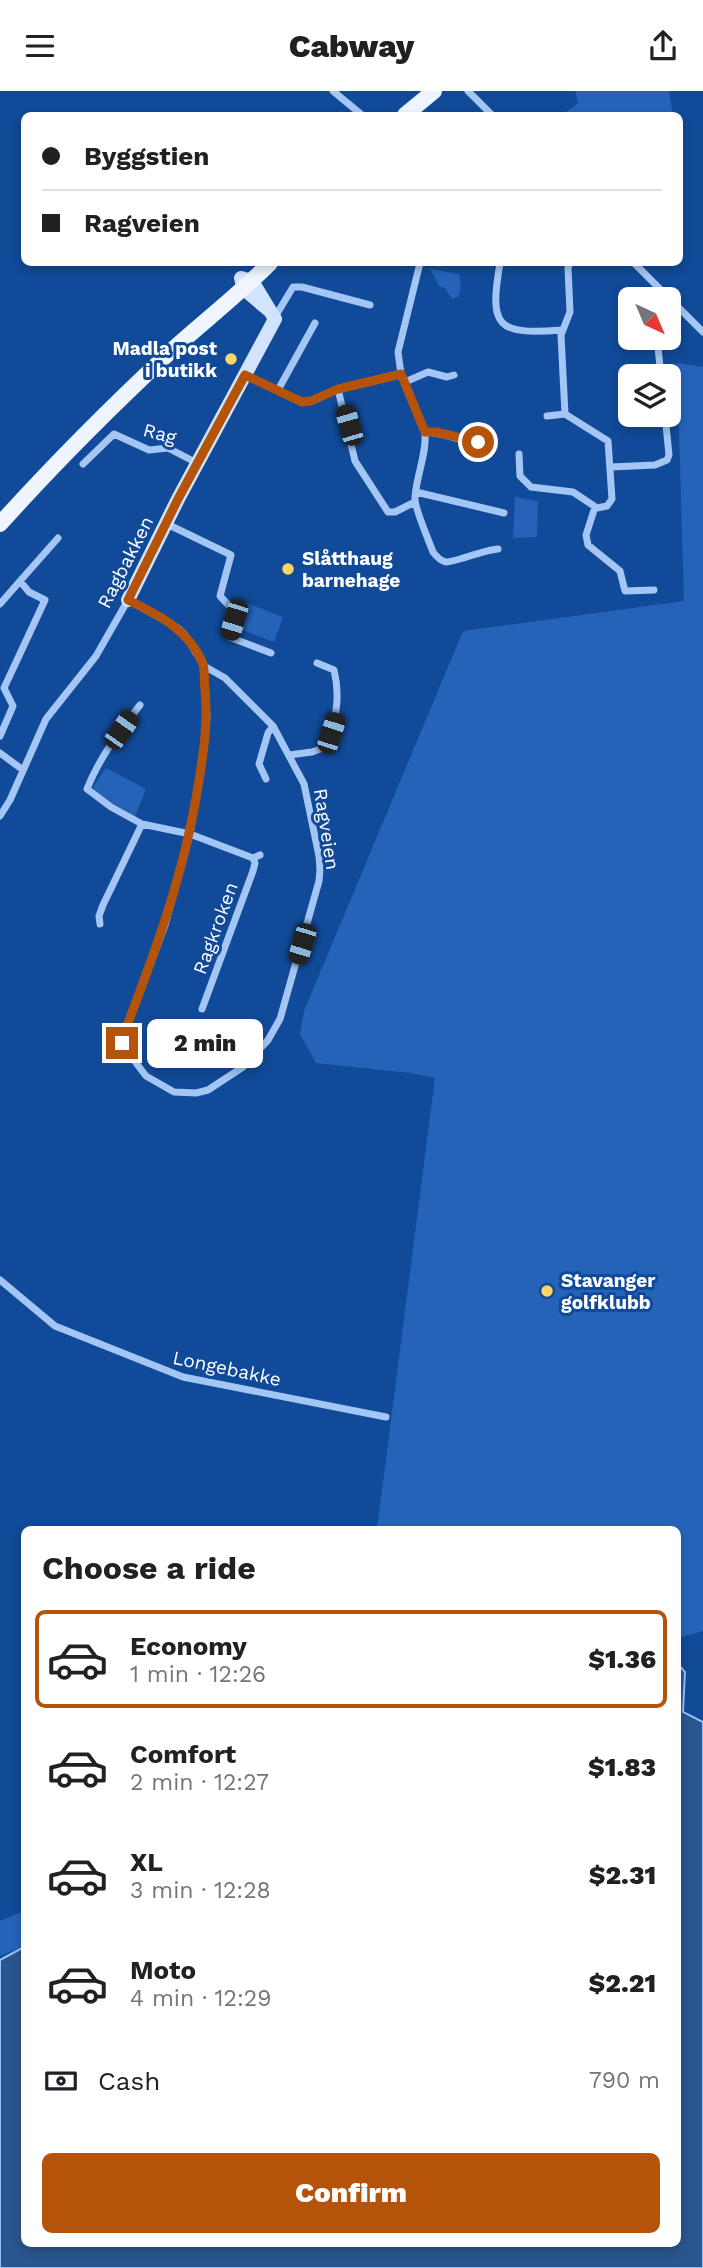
<!DOCTYPE html>
<html lang="en">
<head>
<meta charset="utf-8">
<style>
  :root { --surface:#fff; --page:#f2f2f2; --text:#202124; --muted:#757577; --line:#e0e0e0; --accent:#b45309 }
  body { margin:0; font-family:"Work Sans",sans-serif; background:var(--page); color:var(--text); height:100vh; display:flex; flex-direction:column; font-size:26px; white-space:nowrap }
  * { box-sizing:border-box; margin:0 }
  p { font-size:23px; color:var(--muted) }
  .icon { flex:none; width:38px; height:38px; fill:none; stroke:currentColor; stroke-width:2; stroke-linecap:round; stroke-linejoin:round }
  .map { position:relative; flex:1; overflow:hidden }
  .panel { position:absolute; left:21px; top:1435px; width:660px; height:721px; display:flex; flex-direction:column; background:var(--surface); border-radius:10px; box-shadow:0 4px 10px #0003 }
  .panel>* { flex:none }
  .top-card { position:absolute; left:21px; top:21px; width:662px; height:154px; border-radius:10px; box-shadow:0 4px 10px #0003; display:grid; align-content:center; height:154px; padding:0 21px; background:var(--surface) }
  .needle { width:46px; rotate:136deg }
  .controls { position:absolute; left:618px; top:196px; display:grid; gap:14px }
  .controls a { display:grid; place-items:center; width:63px; height:63px; border-radius:10px; background:var(--surface); box-shadow:0 4px 10px #0003; font-size:35px }
  .end { position:absolute; width:32px; height:32px; margin:-16px; border:9px solid #b45309; background:#fff; box-shadow:0 0 0 4px #fff }
  .from { border-radius:50% }
  .bubble { position:absolute; height:49px; border-radius:10px; background:var(--surface); box-shadow:0 4px 10px #0003; font-size:23px; font-weight:800; line-height:49px; text-align:center }
  .car { position:absolute; width:21px; height:42px; margin:-21px -10px; border-radius:9px; box-shadow:0 0 5px 2px #0007; background:linear-gradient(#222 24%,#8ab4d8 0 40%,#222 0 76%,#8ab4d8 0 86%,#222 0) }
  .top-card b { display:flex; align-items:center; gap:24px; height:66px; font-size:26px }
  .top-card b+b { border-top:2px solid var(--line) }
  .top-card i { width:18px; height:18px; background:var(--text) }
  ul { padding:0; list-style:none }
  li { display:flex; align-items:center; gap:21px; height:98px; margin:0 14px 10px; padding:0 7px; border:4px solid transparent; border-radius:10px }
  li div { flex:1 }
  li b { display:block; font-size:26px }
  li em { font-style:normal; font-weight:800 }
  li.active { border-color:var(--accent) }
  li>.icon { width:63px; height:63px; stroke-width:1.5 }
  h2 { padding:0 21px; font-size:32px; line-height:84px }
  .pay { display:flex; align-items:center; gap:18px; height:77px; padding:0 21px; font-size:26px }
  .pay p { margin-inline-start:auto }
  .button { display:flex; gap:14px; margin-top:auto; padding:14px 21px }
  .button a { flex:1; height:80px; border-radius:10px; background:var(--accent); color:#fff; font-size:28px; font-weight:800; line-height:80px; text-align:center }
  header { display:flex; justify-content:space-between; align-items:center; height:91px; padding:0 21px; background:var(--surface); font-size:32px; font-weight:800 }
  .map>svg:first-child { display:block }
  .green { fill:#2463b8 }
  .water { fill:#2b558f; stroke:#94c1f7; stroke-width:2 }
  .lines { fill:none; stroke-linecap:round; stroke-linejoin:round }
  .street { stroke:#a3c6f4; stroke-width:7 }
  .secondary { stroke:#d2e4fd; stroke-width:14 }
  .primary { stroke:#eff5ff; stroke-width:16 }
  .route { stroke:#b45309; stroke-width:9 }
  .poi-dot { fill:#ffd565; stroke:#114a98; stroke-width:2.5 }
  .labels { text-anchor:middle; stroke-width:6; stroke-linejoin:round; paint-order:stroke }
  .poi-label { font-size:19px; font-weight:bold; fill:#fff; stroke:#114a98; text-anchor:start }
  .street-label { font-size:19px; fill:#fff; stroke:#114a98 }
</style>
</head>
<body>
<header><svg class="icon" aria-label="menu" viewBox="0 0 24 24"><path d="M4 6h16M4 12h16M4 18h16"/></svg>Cabway<svg class="icon" aria-label="share" viewBox="0 0 24 24"><path d="M12 15V3M7 8l5-5 5 5M5 13v7h14v-7"/></svg></header>
<div class="map">
<svg width="703" height="2177" viewBox="0 0 703 2177">
  <rect width="100%" height="100%" fill="#114a98"/>
  <!-- green -->
  <path class="green" d="M 575,0 L 669,0 L 673,24 L 562,24 L 578,12 Z
    M 430,178 L 459,183 L 461,196 L 458,206 L 452,208 L 445,197 L 440,196 Z
    M 677,272 L 703,276 L 703,1540 L 677,1547 L 677,1438 L 377,1438 L 435,987 L 410,982 L 316,972 L 300,943 L 304,920 L 463,540 L 684,510 Z
    M 515,406 L 538,410 L 537,446 L 513,447 Z
    M 247,512 L 283,526 L 274,551 L 237,537 Z
    M 106,677 L 146,698 L 135,725 L 93,702 L 93,696 Z
    M 24,1820 L 24,1855 L 0,1865 L 0,1830 Z"/>
  <!-- water -->
  <path class="water" d="M 677,1572 L 685,1581 L 683,1621 L 703,1631 L 703,2177 L 0,2177 L 0,1869 L 24,1856 L 24,2152 L 677,2152 Z"/>
  <g class="lines">
    <!-- street -->
    <path class="street" d="M 333,0 L 362,24
      M 468,0 L 492,24
      M 420,172 L 398,261 L 401,283 L 425,341 C 427,363 416,385 415,407 C 414,416 429,450 433,461 C 436,465 440,470 446,471 C 456,471 483,459 498,458
      M 500,172 C 489,236 496,244 562,239
      M 634,172 L 703,241
      M 653,208 L 656,194
      M 275,226 L 293,196 L 302,196 L 370,214
      M 657,247 L 661,285
      M 246,284 L 302,311 L 311,310 L 338,298 L 401,283
      M 405,291 L 428,281 L 447,286 L 454,284
      M 338,298 L 355,370 L 388,421 L 395,421 L 415,411
      M 278,299 L 315,232
      M 547,325 L 565,323
      M 425,341 C 446,341 468,356 487,348
      M 519,363 L 520,385 L 531,396 L 573,401 L 597,417 L 607,415 L 612,408 L 608,350 L 565,323 L 561,244 L 570,221 L 568,177 L 570,172
      M 83,373 L 114,343 L 149,359 L 168,357 L 197,372
      M 611,376 L 655,374 L 667,369 L 669,364 L 665,324
      M 416,401 L 504,422
      M 595,416 L 586,444 L 588,454 L 620,480 L 625,500 L 654,499
      M 167,433 L 231,464 L 220,505 L 235,521 L 229,546 L 271,562
      M 0,513 L 20,490
      M 0,645 L 13,615 L 4,597 L 45,509 L 29,501 L 20,490 L 58,447
      M 0,662 L 23,679
      M 289,664 L 312,661 L 323,657 C 336,631 341,608 334,579 L 317,572
      M 266,688 L 259,673 L 268,642 L 273,635
      M 0,725 L 10,709 L 46,628 L 96,565 L 128,509 L 178,537 L 185,544 L 204,575 L 225,587 L 273,635 L 304,693 L 319,765 L 320,779 L 319,790 L 280,928 L 268,949 L 243,976 L 208,999 L 196,1002 L 174,1001 L 146,985 L 127,960 L 122,949 L 165,834 L 190,743 L 203,667 L 207,627 L 204,575
      M 142,733 L 190,743 L 253,767
      M 100,833 L 99,825 L 103,814 L 142,733 L 111,716 L 87,698 C 99,667 120,640 140,614
      M 202,918 L 253,780 L 255,772 L 253,767 L 260,764
      M 0,1189 L 55,1235 L 183,1286 L 386,1326"/>
    <!-- secondary -->
    <path class="secondary" d="M 128,509 L 178,408 L 275,228 L 252,190 L 241,187 L 244,198 L 270,220"/>
    <!-- primary -->
    <path class="primary" d="M 405,24 L 434,0
      M 0,433 C 54,373 111,316 170,261 C 203,231 238,204 270,172"/>
  </g>
  <g class="lines">
    <!-- route -->
    <path class="route" d="M 122,952 L 122,948 C 155,861 185,782 199,689 C 204,659 208,630 205,599 C 204,591 205,580 203,573 C 189,539 159,524 128,509 L 178,408 L 245,284 L 302,311 L 311,310 L 338,298 L 401,283 L 425,341 L 436,341 L 478,351"/>
  </g>
  <!-- markers -->
  <g class="poi-dot">
    <circle cx="231" cy="268" r="7"/>
    <circle cx="288" cy="478" r="7"/>
    <circle cx="547" cy="1200" r="7"/>
  </g>
  <g class="labels">
    <!-- poi labels -->
    <g class="poi-label">
      <text x="217" y="264" text-anchor="end">Madla post<tspan x="217" dy="22">i butikk</tspan></text>
      <text x="302" y="474">Slåtthaug<tspan x="302" dy="22">barnehage</tspan></text>
      <text x="561" y="1196">Stavanger<tspan x="561" dy="22">golfklubb</tspan></text>
    </g>
    <!-- street labels -->
    <g class="street-label">
      <text transform="translate(160 342) rotate(15)" y="7">Rag</text>
      <text transform="translate(125 471) rotate(-63)" y="7">Ragbakken</text>
      <text transform="translate(327 738) rotate(81)" y="7">Ragveien</text>
      <text transform="translate(215 837) rotate(-70)" y="7">Ragkroken</text>
      <text transform="translate(227 1277) rotate(12)" y="7">Longebakke</text>
    </g>
  </g>
</svg>
<div class="controls">
<a><svg class="needle" viewBox="-14 -14 28 28"><path d="M0-13l5 13h-10z" fill="#e53935"/><path d="M0 13l5-13h-10z" fill="#757577"/></svg></a>
<a><svg class="icon" aria-label="layers" viewBox="0 0 24 24"><path d="M12 4l9 5-9 5-9-5zM3 14l9 5 9-5"/></svg></a>
</div>
<i class="end from" style="left:478px;top:351px"></i>
<i class="end" style="left:122px;top:952px"></i>
<div class="bubble" style="left:147px;top:928px;width:116px">2 min</div>
<i class="car" style="left:349px;top:334px;rotate:344deg"></i>
<i class="car" style="left:234px;top:529px;rotate:197deg"></i>
<i class="car" style="left:121px;top:639px;rotate:35deg"></i>
<i class="car" style="left:331px;top:642px;rotate:18deg"></i>
<i class="car" style="left:302px;top:853px;rotate:197deg"></i>
<div class="top-card">
<b><i class="from"></i>Byggstien</b>
<b><i></i>Ragveien</b>
</div>
<section class="panel">
<h2>Choose a ride</h2>
<ul>
<li class="active"><svg class="icon" aria-label="car" viewBox="0 0 24 24"><path d="M5 17H2v-5l4-1 3-4h7l3 4 3 1v5h-3M9 17h6M6 11h13"/><circle cx="7" cy="17" r="2"/><circle cx="17" cy="17" r="2"/></svg><div><b>Economy</b><p>1 min · 12:26</p></div><em>$1.36</em></li>
<li><svg class="icon" aria-label="car" viewBox="0 0 24 24"><path d="M5 17H2v-5l4-1 3-4h7l3 4 3 1v5h-3M9 17h6M6 11h13"/><circle cx="7" cy="17" r="2"/><circle cx="17" cy="17" r="2"/></svg><div><b>Comfort</b><p>2 min · 12:27</p></div><em>$1.83</em></li>
<li><svg class="icon" aria-label="car" viewBox="0 0 24 24"><path d="M5 17H2v-5l4-1 3-4h7l3 4 3 1v5h-3M9 17h6M6 11h13"/><circle cx="7" cy="17" r="2"/><circle cx="17" cy="17" r="2"/></svg><div><b>XL</b><p>3 min · 12:28</p></div><em>$2.31</em></li>
<li><svg class="icon" aria-label="car" viewBox="0 0 24 24"><path d="M5 17H2v-5l4-1 3-4h7l3 4 3 1v5h-3M9 17h6M6 11h13"/><circle cx="7" cy="17" r="2"/><circle cx="17" cy="17" r="2"/></svg><div><b>Moto</b><p>4 min · 12:29</p></div><em>$2.21</em></li>
</ul>
<div class="pay"><svg class="icon" aria-label="cash" viewBox="0 0 24 24"><path d="M3 7h18v10H3z"/><circle cx="12" cy="12" r="2"/></svg>Cash<p>790 m</p></div>
<div class="button"><a>Confirm</a></div>
</section>
</div>
</body>
</html>
